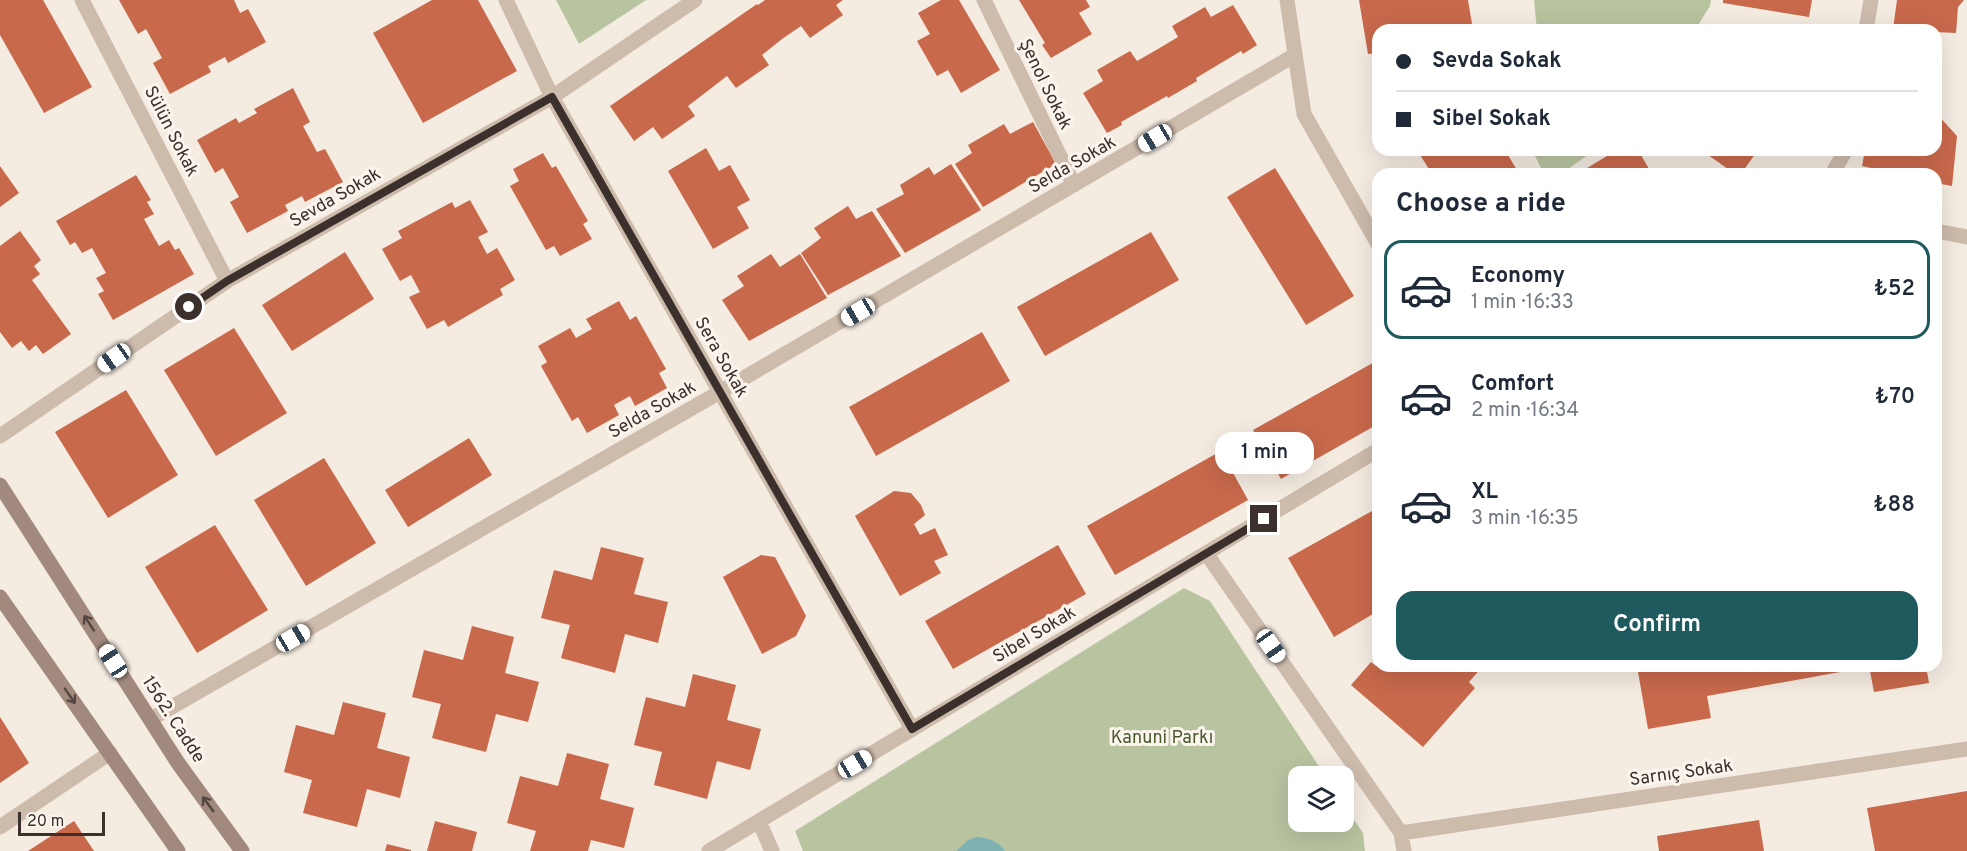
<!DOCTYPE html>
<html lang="en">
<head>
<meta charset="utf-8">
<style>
  :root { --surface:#fff; --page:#f6f6f7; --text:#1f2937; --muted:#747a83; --line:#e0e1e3; --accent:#1f5a5e }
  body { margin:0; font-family:Overpass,sans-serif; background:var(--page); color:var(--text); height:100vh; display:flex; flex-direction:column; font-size:22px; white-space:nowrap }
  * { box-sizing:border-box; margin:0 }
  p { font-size:20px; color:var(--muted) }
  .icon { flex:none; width:33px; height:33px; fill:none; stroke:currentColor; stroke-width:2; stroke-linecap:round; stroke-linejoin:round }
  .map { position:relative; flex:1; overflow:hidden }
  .panel { position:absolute; left:1372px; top:168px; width:570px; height:504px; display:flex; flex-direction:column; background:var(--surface); border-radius:18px; box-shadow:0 6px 24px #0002 }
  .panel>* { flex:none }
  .guide { position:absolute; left:1372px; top:24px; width:570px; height:132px; border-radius:18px; box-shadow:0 6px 24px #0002; display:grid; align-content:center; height:132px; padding:0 24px; background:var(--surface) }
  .fabs { position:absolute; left:1288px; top:766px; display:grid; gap:12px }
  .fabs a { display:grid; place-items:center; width:66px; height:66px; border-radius:12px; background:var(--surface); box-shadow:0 6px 24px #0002; font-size:30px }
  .scale { position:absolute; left:18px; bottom:15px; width:87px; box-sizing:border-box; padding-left:6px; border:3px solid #3b302b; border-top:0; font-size:16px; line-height:21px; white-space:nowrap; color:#3b302b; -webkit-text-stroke:4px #fbf5ee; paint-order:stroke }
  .end { position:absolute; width:27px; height:27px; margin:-14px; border:8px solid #3b302b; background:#fff; box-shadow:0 0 0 3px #fff }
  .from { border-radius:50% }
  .bubble { position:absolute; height:42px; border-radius:18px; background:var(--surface); box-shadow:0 6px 24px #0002; font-size:20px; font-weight:600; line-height:42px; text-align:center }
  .car { position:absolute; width:18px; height:36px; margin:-18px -9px; border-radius:8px; box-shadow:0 0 4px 2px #0007; background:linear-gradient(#fff 24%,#345 0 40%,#fff 0 76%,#345 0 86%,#fff 0) }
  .guide b { display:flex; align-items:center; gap:21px; height:57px; font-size:22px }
  .guide b+b { border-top:2px solid var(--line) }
  .guide i { width:15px; height:15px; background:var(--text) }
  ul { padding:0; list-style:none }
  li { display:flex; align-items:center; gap:18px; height:99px; margin:0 12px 9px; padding:0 12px; border:3px solid transparent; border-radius:18px }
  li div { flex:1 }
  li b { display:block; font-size:22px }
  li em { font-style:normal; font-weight:600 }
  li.selected { border-color:var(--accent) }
  li>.icon { width:54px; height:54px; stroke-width:1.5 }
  h2 { padding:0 24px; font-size:27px; line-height:72px }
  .primary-button { display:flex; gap:12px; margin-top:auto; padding:12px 24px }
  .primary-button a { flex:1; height:69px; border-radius:18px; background:var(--accent); color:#fff; font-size:24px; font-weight:600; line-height:69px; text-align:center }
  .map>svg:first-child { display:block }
  .green { fill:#b8c4a0 }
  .water { fill:#7fb0b2 }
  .building { fill:#c8694b }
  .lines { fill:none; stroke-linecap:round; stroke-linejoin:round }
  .street { stroke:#cdbbac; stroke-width:15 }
  .secondary { stroke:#a18a7d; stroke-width:15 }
  .oneway { stroke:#544640 }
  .route { stroke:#3b302b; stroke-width:8 }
  .labels { text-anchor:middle; stroke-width:6; stroke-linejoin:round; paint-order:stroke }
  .street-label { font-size:18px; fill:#3b302b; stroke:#fbf5ee }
  .park-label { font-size:18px; fill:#4a5a2e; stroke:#fbf5ee }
</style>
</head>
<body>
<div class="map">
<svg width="1967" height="851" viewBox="0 0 1967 851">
  <rect width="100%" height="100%" fill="#f4ebe1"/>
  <!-- green -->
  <path class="green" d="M 556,0 L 646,0 L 579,44 Z
    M 1534,0 L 1711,0 L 1710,6 L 1695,30 L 1537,30 Z
    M 1532,150 L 1595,150 L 1561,174 L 1544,174 Z
    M 1184,588 L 1210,601 L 1326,777 L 1299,777 L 1299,822 L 1344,822 L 1344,805 L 1363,833 L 1365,851 L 803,851 L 795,831 Z"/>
  <!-- water -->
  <path class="water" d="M 977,837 C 989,838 998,841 1005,851 L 956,851 L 968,840 Z"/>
  <!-- building -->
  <path class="building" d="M 0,0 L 43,0 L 92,87 L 44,113 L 0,35 Z
    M 119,0 L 234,0 L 240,13 L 248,9 L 266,42 L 228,63 L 225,57 L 208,66 L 211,72 L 170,94 L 153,63 L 162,58 L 146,29 L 138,34 Z
    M 432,0 L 478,0 L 517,71 L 423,123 L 373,33 Z
    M 765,0 L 843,0 L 836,5 L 843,15 L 810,38 L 801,26 L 782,39 L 762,55 L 769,65 L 736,88 L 727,76 L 688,106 L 695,116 L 662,139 L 653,127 L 634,141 L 610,106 L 757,4 L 758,5 Z
    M 941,0 L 959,0 L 1000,70 L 961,93 L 948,70 L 937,76 L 917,41 L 930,34 L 918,13 Z
    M 1019,0 L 1086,0 L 1090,7 L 1079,13 L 1092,34 L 1051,58 L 1042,45 L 1045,43 Z
    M 1359,0 L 1468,0 L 1473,30 L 1378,30 L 1378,53 L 1368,54 Z
    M 1723,0 L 1812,0 L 1809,17 L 1723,3 Z
    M 1897,0 L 1964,0 L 1958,7 L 1956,33 L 1936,32 L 1936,30 L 1893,29 Z
    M 1233,5 L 1257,45 L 1243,54 L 1241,51 L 1196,78 L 1197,81 L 1168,98 L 1167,96 L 1121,122 L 1122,125 L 1107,133 L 1083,93 L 1103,81 L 1097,70 L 1130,51 L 1137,61 L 1158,49 L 1178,37 L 1172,26 L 1205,7 L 1211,17 Z
    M 293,88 L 310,122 L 303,126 L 317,152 L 325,149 L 343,182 L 305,202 L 302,196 L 285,205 L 288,211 L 247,233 L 230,202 L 239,197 L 223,168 L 215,173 L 197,140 L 236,118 L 239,123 L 257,113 L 254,109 Z
    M 1936,113 L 1957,136 L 1952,186 L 1936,183 L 1936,174 L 1898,174 L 1862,166 L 1865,150 L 1936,150 Z
    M 1033,122 L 1056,164 L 983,207 L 955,164 L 972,153 L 968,145 L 1004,124 L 1010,134 Z
    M 706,148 L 719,171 L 730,165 L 750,200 L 737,207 L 749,228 L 713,249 L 668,171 Z
    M 1417,150 L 1505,150 L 1517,170 L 1510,174 L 1432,174 Z
    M 1617,150 L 1638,150 L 1652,174 L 1577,174 Z
    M 1701,150 L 1758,150 L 1741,174 L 1735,174 Z
    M 543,153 L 552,168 L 556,166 L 588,221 L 583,224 L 592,239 L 560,256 L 554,246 L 546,250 L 510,186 L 519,181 L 513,169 Z
    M 951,164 L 981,210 L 905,253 L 876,209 L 904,194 L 900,185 L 929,167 L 934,175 Z
    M 0,166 L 19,193 L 0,207 Z
    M 1275,168 L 1354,296 L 1306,325 L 1227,197 Z
    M 136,175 L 151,200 L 147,202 L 154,214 L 144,219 L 159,246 L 169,240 L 175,250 L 179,248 L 194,274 L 113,320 L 98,294 L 104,291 L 96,278 L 106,273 L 92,248 L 82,253 L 75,242 L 70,245 L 56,221 Z
    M 470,200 L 488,232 L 478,237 L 487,254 L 497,248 L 515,280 L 500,289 L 503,295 L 448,327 L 444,320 L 427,329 L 409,297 L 420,292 L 411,275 L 400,281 L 382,249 L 402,238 L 398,231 L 452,202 L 455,208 Z
    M 848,206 L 856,219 L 872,211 L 901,256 L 828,295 L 801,253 L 821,238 L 814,228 Z
    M 20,231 L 41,260 L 34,266 L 40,274 L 32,280 L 71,334 L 43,354 L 36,345 L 29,351 L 21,341 L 12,348 L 0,332 L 0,246 Z
    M 1151,232 L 1179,280 L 1045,356 L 1017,307 Z
    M 345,252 L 374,299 L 292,351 L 262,305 Z
    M 771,254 L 780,267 L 800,254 L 827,298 L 749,341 L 722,300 L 744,286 L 737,276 Z
    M 619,301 L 630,320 L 636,316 L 666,369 L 659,373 L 667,388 L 635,406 L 630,396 L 614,405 L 619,415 L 587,433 L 578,417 L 572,421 L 541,366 L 547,362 L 538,346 L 570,328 L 576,338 L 592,329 L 586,319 Z
    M 234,328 L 287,413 L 216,456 L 164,370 Z
    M 982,332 L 1010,381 L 876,456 L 849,407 Z
    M 1378,360 L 1378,424 L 1281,479 L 1253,430 Z
    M 126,390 L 178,475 L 108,518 L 55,432 Z
    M 469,438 L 492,475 L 408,527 L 385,490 Z
    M 1221,451 L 1248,500 L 1115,575 L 1087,526 Z
    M 324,458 L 376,543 L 306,586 L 254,500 Z
    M 894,491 L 911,493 L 921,505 L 925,515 L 914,524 L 920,535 L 935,528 L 948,555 L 934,561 L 941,573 L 900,596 L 855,516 Z
    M 1372,511 L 1378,522 L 1378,611 L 1334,637 L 1288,558 Z
    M 215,525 L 268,610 L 197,653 L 145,567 Z
    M 1058,545 L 1086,594 L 953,669 L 925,621 Z
    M 601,547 L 644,558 L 634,594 L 668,602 L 658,643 L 625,634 L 615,673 L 561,658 L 570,625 L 541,618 L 554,570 L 592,580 Z
    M 761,555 L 775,557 L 806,616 L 796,636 L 762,654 L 723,577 Z
    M 472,626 L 514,637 L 505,673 L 539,682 L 528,722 L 496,714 L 486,752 L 432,738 L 441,704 L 412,697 L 424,650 L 463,660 Z
    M 1371,662 L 1376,666 L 1378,664 L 1378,666 L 1483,666 L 1469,682 L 1475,688 L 1423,747 L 1351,685 Z
    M 1637,666 L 1868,666 L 1868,667 L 1707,696 L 1711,718 L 1648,729 Z
    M 1869,666 L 1926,666 L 1929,683 L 1874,692 Z
    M 693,674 L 736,685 L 727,720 L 761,729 L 750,770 L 717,761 L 707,799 L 654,785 L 662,752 L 634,745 L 646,697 L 685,707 Z
    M 343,702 L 386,713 L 377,748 L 410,757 L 400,798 L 367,789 L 357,827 L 303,813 L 312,780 L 284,772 L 296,725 L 334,735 Z
    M 0,717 L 29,763 L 0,783 Z
    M 567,753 L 609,764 L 600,799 L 634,808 L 624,848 L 591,840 L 588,851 L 530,851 L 536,831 L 507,823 L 520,776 L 558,786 Z
    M 1967,791 L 1967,851 L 1875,851 L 1867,808 Z
    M 1759,820 L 1764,851 L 1659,851 L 1657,836 Z
    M 74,821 L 94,851 L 28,851 Z
    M 435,821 L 477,832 L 472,851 L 427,851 Z
    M 387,844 L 411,850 L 411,851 L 385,851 Z"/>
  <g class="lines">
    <!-- street -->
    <path class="street" d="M 82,0 L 227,281
      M 506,0 L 552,97 L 912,729
      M 984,0 L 1074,185
      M 1287,0 L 1304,114 L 1378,244
      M 1866,30 L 1871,0
      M 1832,174 L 1846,150
      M 1936,231 L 1967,237
      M 0,436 L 227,281 L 552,97 L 695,0
      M 1206,553 L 1401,833 L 1404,851
      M 151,719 L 720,392 L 1295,55
      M 759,821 L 772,851
      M 0,827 L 110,753
      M 1401,833 L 1967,749
      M 709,851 L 1378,450"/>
    <!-- secondary -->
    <path class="secondary" d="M 0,485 L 178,763 L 242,851
      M 0,597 L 178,851"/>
  </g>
  <!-- one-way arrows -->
  <defs><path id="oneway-shaft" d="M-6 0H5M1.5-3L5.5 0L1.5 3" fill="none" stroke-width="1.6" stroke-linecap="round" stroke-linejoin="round" transform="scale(1.5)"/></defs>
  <g class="oneway">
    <use href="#oneway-shaft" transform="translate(89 623) rotate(-123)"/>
    <use href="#oneway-shaft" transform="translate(70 696) rotate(55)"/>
    <use href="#oneway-shaft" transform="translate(208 804) rotate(-126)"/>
  </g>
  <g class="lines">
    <!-- route -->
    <path class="route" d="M 189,307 L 227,281 L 552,97 L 912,729 L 1264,519"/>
  </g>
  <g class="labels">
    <!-- street labels -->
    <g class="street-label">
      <text transform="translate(1046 84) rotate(64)" y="6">Şenol Sokak</text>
      <text transform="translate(172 131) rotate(63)" y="6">Sülün Sokak</text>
      <text transform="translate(1072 164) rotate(-30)" y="6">Selda Sokak</text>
      <text transform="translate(335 197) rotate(-30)" y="6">Sevda Sokak</text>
      <text transform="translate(722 357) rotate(60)" y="6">Sera Sokak</text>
      <text transform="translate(652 409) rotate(-30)" y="6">Selda Sokak</text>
      <text transform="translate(1034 634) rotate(-31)" y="6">Sibel Sokak</text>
      <text transform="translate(174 719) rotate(57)" y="6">1562. Cadde</text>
      <text transform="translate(1681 772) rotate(-8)" y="6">Sarnıç Sokak</text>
    </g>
    <!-- park labels -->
    <g class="park-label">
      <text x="1162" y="743">Kanuni Parkı</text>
    </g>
  </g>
</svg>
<div class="fabs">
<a><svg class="icon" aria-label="layers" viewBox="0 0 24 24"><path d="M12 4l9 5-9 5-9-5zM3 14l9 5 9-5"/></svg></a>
</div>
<div class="scale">20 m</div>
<i class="end from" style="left:189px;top:307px"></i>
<i class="end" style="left:1264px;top:519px"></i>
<div class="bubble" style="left:1215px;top:432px;width:99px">1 min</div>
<i class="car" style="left:1155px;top:138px;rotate:239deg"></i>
<i class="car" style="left:858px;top:312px;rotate:240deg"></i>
<i class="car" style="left:114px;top:358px;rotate:235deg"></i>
<i class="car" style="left:293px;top:638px;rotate:60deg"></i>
<i class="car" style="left:1271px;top:646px;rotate:145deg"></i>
<i class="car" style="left:113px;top:661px;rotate:327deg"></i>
<i class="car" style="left:855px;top:764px;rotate:59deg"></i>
<div class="guide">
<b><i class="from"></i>Sevda Sokak</b>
<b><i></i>Sibel Sokak</b>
</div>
<section class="panel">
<h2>Choose a ride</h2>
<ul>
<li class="selected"><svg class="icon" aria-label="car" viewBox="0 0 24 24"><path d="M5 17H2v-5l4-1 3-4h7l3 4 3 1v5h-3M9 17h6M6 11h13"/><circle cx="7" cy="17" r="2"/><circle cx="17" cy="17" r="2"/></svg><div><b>Economy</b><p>1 min · 16:33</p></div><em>₺52</em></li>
<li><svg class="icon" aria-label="car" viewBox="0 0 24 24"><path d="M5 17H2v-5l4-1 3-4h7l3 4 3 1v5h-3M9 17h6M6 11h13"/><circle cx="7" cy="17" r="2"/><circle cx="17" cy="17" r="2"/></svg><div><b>Comfort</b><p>2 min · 16:34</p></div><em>₺70</em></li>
<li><svg class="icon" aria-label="car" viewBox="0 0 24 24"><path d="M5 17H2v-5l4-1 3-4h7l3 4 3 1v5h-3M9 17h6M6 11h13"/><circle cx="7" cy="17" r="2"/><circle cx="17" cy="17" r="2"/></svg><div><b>XL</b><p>3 min · 16:35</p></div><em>₺88</em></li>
</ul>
<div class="primary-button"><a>Confirm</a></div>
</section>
</div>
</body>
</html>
